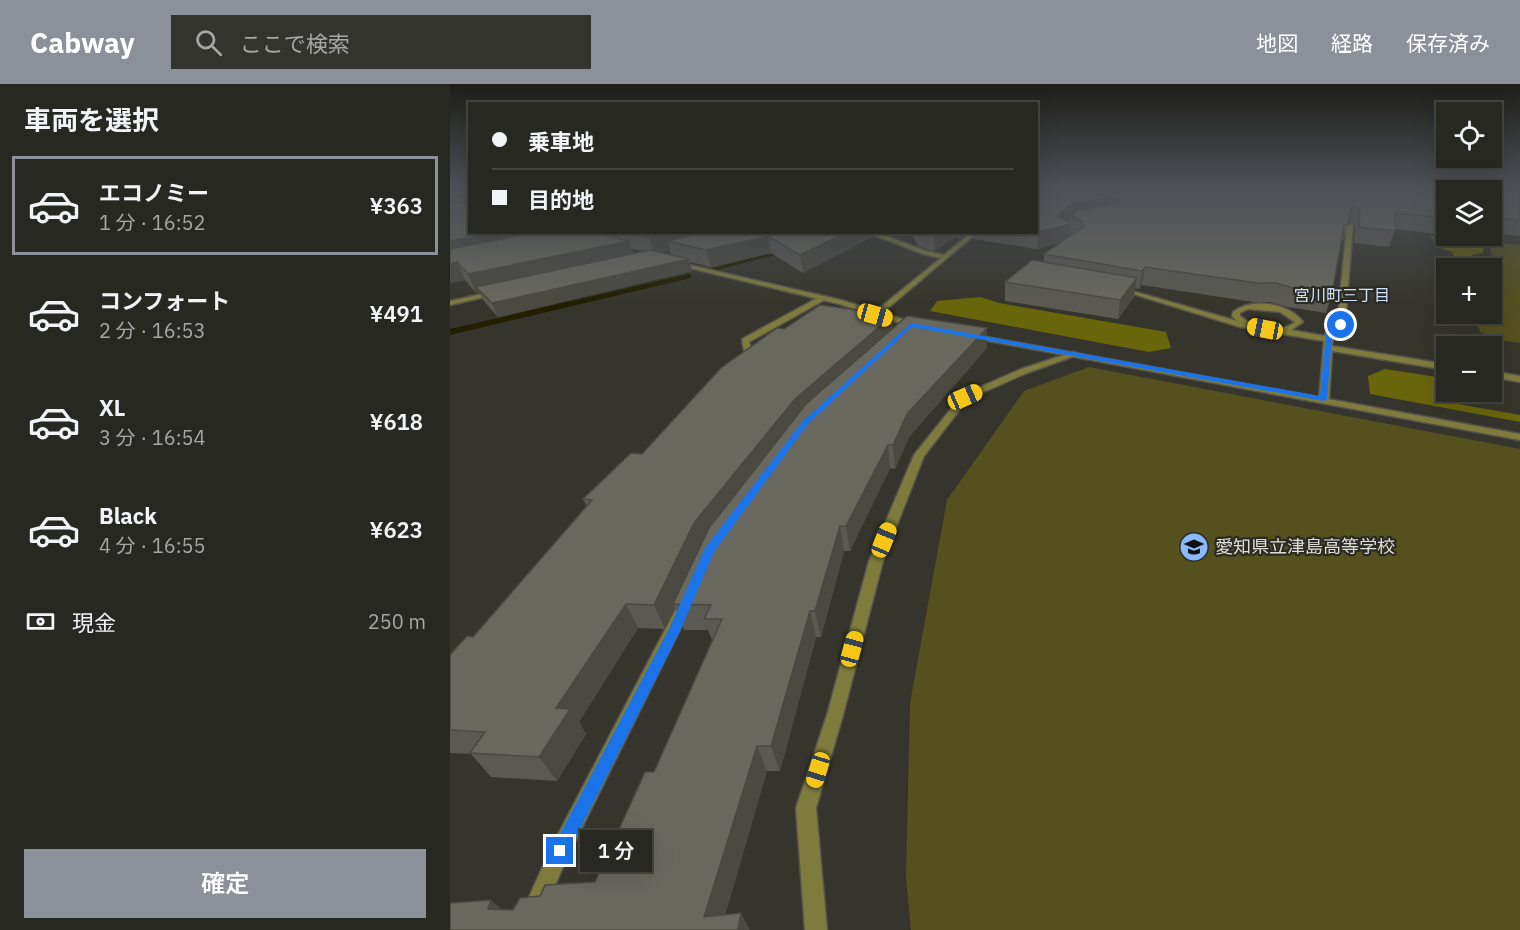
<!DOCTYPE html>
<html lang="ja">
<head>
<meta charset="utf-8">
<style>
  :root { --surface:#282822; --page:#34342f; --text:#f1f3f6; --muted:#a5a6a5; --line:#444440; --accent:#8c9099 }
  body { margin:0; font-family:"IBM Plex Sans","Noto Sans JP",sans-serif; background:var(--page); color:var(--text); height:100vh; display:flex; flex-direction:column; font-size:22px; white-space:nowrap }
  * { box-sizing:border-box; margin:0 }
  p { font-size:20px; color:var(--muted) }
  .icon { flex:none; width:33px; height:33px; fill:none; stroke:currentColor; stroke-width:2; stroke-linecap:round; stroke-linejoin:round }
  .map { position:relative; flex:1; overflow:hidden }
  .drawer { display:flex; flex-direction:column; background:var(--surface); width:450px }
  .drawer>* { flex:none }
  .banner { position:absolute; left:18px; top:18px; width:570px; height:132px; border-radius:0px; box-shadow:0 6px 24px #0002,0 0 0 2px var(--line); display:grid; align-content:center; height:132px; padding:0 24px; background:var(--surface) }
  .buttons { position:absolute; left:986px; top:18px; display:grid; gap:12px }
  .buttons a { display:grid; place-items:center; width:66px; height:66px; border-radius:0px; background:var(--surface); box-shadow:0 6px 24px #0002,0 0 0 2px var(--line); font-size:30px }
  .end { position:absolute; width:27px; height:27px; margin:-14px; border:8px solid #1a73e8; background:#fff; box-shadow:0 0 0 3px #fff }
  .from { border-radius:50% }
  .bubble { position:absolute; height:42px; border-radius:0px; background:var(--surface); box-shadow:0 6px 24px #0002,0 0 0 2px var(--line); font-size:20px; font-weight:600; line-height:42px; text-align:center }
  .car { position:absolute; width:18px; height:36px; margin:-18px -9px; border-radius:8px; box-shadow:0 0 4px 2px #0007; background:linear-gradient(#f5c518 24%,#345 0 40%,#f5c518 0 76%,#345 0 86%,#f5c518 0) }
  .banner b { display:flex; align-items:center; gap:21px; height:57px; font-size:22px }
  .banner b+b { border-top:2px solid var(--line) }
  .banner i { width:15px; height:15px; background:var(--text) }
  ul { padding:0; list-style:none }
  li { display:flex; align-items:center; gap:18px; height:99px; margin:0 12px 9px; padding:0 12px; border:3px solid transparent; border-radius:0px }
  li div { flex:1 }
  li b { display:block; font-size:22px }
  li em { font-style:normal; font-weight:600 }
  li.current { border-color:var(--accent) }
  li>.icon { width:54px; height:54px; stroke-width:1.5 }
  h2 { padding:0 24px; font-size:27px; line-height:72px }
  .pay { display:flex; align-items:center; gap:15px; height:66px; padding:0 24px; font-size:22px }
  .pay p { margin-inline-start:auto }
  .button { display:flex; gap:12px; margin-top:auto; padding:12px 24px }
  .button a { flex:1; height:69px; border-radius:0px; background:var(--accent); color:#fff; font-size:24px; font-weight:600; line-height:69px; text-align:center }
  header { display:flex; align-items:center; gap:36px; box-sizing:border-box; height:84px; padding:0 30px; background:var(--accent); color:#fff }
  header strong { font-size:28px }
  nav { display:flex; gap:33px; margin-inline-start:auto; font-size:21px }
  .search { width:420px; height:54px; background:var(--page); display:flex; align-items:center; gap:15px; box-sizing:border-box; padding:0 21px; border-radius:0px; color:var(--muted); font-size:22px }
  main { display:flex; flex:1; min-height:0 }
  .map>svg:first-child { display:block }
  .green { fill:#54511e }
  .forest { fill:#69650b }
  .lines { fill:none; stroke-linecap:round; stroke-linejoin:round }
  .stream { fill:#211f00; fill-rule:evenodd }
  .lane-casing { stroke:#54534c; stroke-width:3 }
  .street-casing { stroke:#54534c; stroke-width:3 }
  .lane { fill:#7e7b3d; fill-rule:evenodd }
  .street { fill:#7e7b3d; fill-rule:evenodd }
  .wall { fill:#5a5952; fill-rule:evenodd }
  .shaded-wall { fill:#4a4942 }
  .building { fill:#69685f; stroke:#4a4942; stroke-width:1.5 }
  .route { fill:#1a73e8 }
  .labels { text-anchor:middle; stroke-width:4.5; stroke-linejoin:round; paint-order:stroke }
  .far-neighbourhood-label { font-size:16px; fill:#cfe1fa; stroke:#2c2b23 }
  .poi-label { font-size:18px; fill:#deded8; stroke:#2c2b23; text-anchor:start }
</style>
</head>
<body>
<header>
<strong>Cabway</strong>
<div class="search"><svg class="icon" aria-label="search" viewBox="0 0 24 24"><circle cx="10" cy="10" r="6"/><path d="M15 15l6 6"/></svg>ここで検索</div>
<nav><a>地図</a><a>経路</a><a>保存済み</a></nav>
</header>
<main>
<section class="drawer">
<h2>車両を選択</h2>
<ul>
<li class="current"><svg class="icon" aria-label="car" viewBox="0 0 24 24"><path d="M5 17H2v-5l4-1 3-4h7l3 4 3 1v5h-3M9 17h6M6 11h13"/><circle cx="7" cy="17" r="2"/><circle cx="17" cy="17" r="2"/></svg><div><b>エコノミー</b><p>1 分 · 16:52</p></div><em>¥363</em></li>
<li><svg class="icon" aria-label="car" viewBox="0 0 24 24"><path d="M5 17H2v-5l4-1 3-4h7l3 4 3 1v5h-3M9 17h6M6 11h13"/><circle cx="7" cy="17" r="2"/><circle cx="17" cy="17" r="2"/></svg><div><b>コンフォート</b><p>2 分 · 16:53</p></div><em>¥491</em></li>
<li><svg class="icon" aria-label="car" viewBox="0 0 24 24"><path d="M5 17H2v-5l4-1 3-4h7l3 4 3 1v5h-3M9 17h6M6 11h13"/><circle cx="7" cy="17" r="2"/><circle cx="17" cy="17" r="2"/></svg><div><b>XL</b><p>3 分 · 16:54</p></div><em>¥618</em></li>
<li><svg class="icon" aria-label="car" viewBox="0 0 24 24"><path d="M5 17H2v-5l4-1 3-4h7l3 4 3 1v5h-3M9 17h6M6 11h13"/><circle cx="7" cy="17" r="2"/><circle cx="17" cy="17" r="2"/></svg><div><b>Black</b><p>4 分 · 16:55</p></div><em>¥623</em></li>
</ul>
<div class="pay"><svg class="icon" aria-label="cash" viewBox="0 0 24 24"><path d="M3 7h18v10H3z"/><circle cx="12" cy="12" r="2"/></svg>現金<p>250 m</p></div>
<div class="button"><a>確定</a></div>
</section>
<div class="map">
<svg width="1070" height="846" viewBox="0 0 1070 846">
  <rect width="100%" height="100%" fill="#36352d"/>
  <!-- green -->
  <path class="green" d="M 1039,158 L 1070,161 L 1070,259 L 1049,256 L 1030,248 L 1024,230 L 1041,230 L 1041,193 L 1046,192 Z
    M 639,283 L 1070,365 L 1070,846 L 461,846 L 456,794 L 460,619 L 497,416 L 574,307 Z"/>
  <!-- forest -->
  <path class="forest" d="M 981,152 L 1021,155 L 1034,161 L 1033,169 L 1022,171 L 1032,184 L 1009,184 L 1002,168 L 986,162 Z
    M 530,213 L 549,219 L 716,248 L 721,264 L 699,268 L 480,227 L 487,217 Z
    M 935,285 L 987,293 L 996,299 L 996,308 L 1006,308 L 1008,320 L 1070,331 L 1070,338 L 920,310 L 918,292 Z"/>
  <g class="lines">
    <!-- stream -->
    <path class="stream" d="M 340,164 L 342,167 L 263,187 L 259,185 Z
      M 238,190 L 241,190 L 241,194 L 0,251 L 0,245 Z"/>
    <!-- lane casing -->
    <g class="lane-casing">
      <path id="lane" d="M 900,139 L 903,141 L 895,241 L 893,247 L 883,251 L 882,262 L 996,280 L 996,286 L 882,267 L 879,315 L 874,318 L 869,315 L 874,257 L 790,243 L 667,205 L 672,204 L 787,237 L 782,232 L 783,228 C 802,213 839,219 853,238 L 841,246 L 875,252 L 876,248 L 886,244 L 887,241 L 897,141 ZM 798,225 L 830,228 L 845,238 C 831,250 803,243 790,232 L 790,229 Z
        M 371,212 L 378,214 L 299,258 L 303,273 L 297,280 L 291,280 L 290,278 L 295,273 L 292,255 Z
        M 623,268 L 630,270 L 577,289 L 518,315 L 474,372 L 433,477 L 393,631 L 366,724 L 377,846 L 355,846 L 346,724 L 377,631 L 419,477 L 464,371 L 512,311 L 571,285 Z
        M 1041,287 L 1070,292 L 1070,298 L 1041,293 Z"/>
    </g>
    <!-- street casing -->
    <g class="street-casing">
      <path id="street" d="M 416,148 L 425,148 L 476,167 L 494,171 L 522,148 L 528,148 L 432,229 L 468,240 L 468,244 L 465,244 L 428,232 L 422,233 L 422,230 L 389,220 L 223,180 L 226,178 L 391,216 L 426,227 L 491,174 L 473,170 Z
        M 46,207 L 49,209 L 48,210 L 0,221 L 0,217 Z
        M 520,250 L 1070,350 L 1070,356 L 523,254 L 520,254 Z
        M 236,514 L 241,515 L 243,519 L 117,774 L 96,822 L 89,826 L 82,822 L 78,815 L 103,760 L 229,519 L 231,515 Z"/>
    </g>
    <!-- lane -->
    <use href="#lane" class="lane"/>
    <!-- street -->
    <use href="#street" class="street"/>
  </g>
  <!-- wall -->
  <path class="wall" d="M 586,101 L 1070,101 L 1070,152 L 1046,150 L 1044,156 L 1005,152 L 1041,152 L 1041,106 L 996,106 L 996,151 L 945,145 L 939,163 L 904,159 L 905,141 L 899,137 L 893,157 L 891,157 L 882,210 L 876,229 L 838,223 L 820,218 L 803,218 L 692,201 L 689,205 L 685,204 L 684,213 L 668,235 L 555,217 L 555,198 L 594,178 L 594,170 L 610,159 L 587,165 L 523,155 L 523,148 L 586,148 Z
    M 20,105 L 20,148 L 422,148 L 422,153 L 353,189 L 321,169 L 261,183 L 240,178 L 242,187 L 48,233 L 33,216 L 29,208 L 26,209 L 15,196 L 0,199 L 0,107 ZM 182,165 L 194,167 L 183,170 ZM 220,166 L 221,171 L 210,168 Z
    M 460,148 L 518,148 L 511,154 L 505,153 L 484,167 L 468,162 Z
    M 444,244 L 537,264 L 459,353 L 445,385 L 440,384 L 400,467 L 394,467 L 371,553 L 366,553 L 330,687 L 317,687 L 275,831 L 300,846 L 51,825 L 63,826 L 90,812 L 145,798 L 204,688 L 262,556 L 258,546 L 234,546 L 225,524 L 215,545 L 188,544 L 129,638 L 136,650 L 107,697 L 41,693 L 21,670 L 0,669 L 0,571 L 23,553 L 137,423 L 133,415 L 192,370 L 334,245 Z"/>
  <!-- shaded-wall -->
  <path class="shaded-wall" d="M 664,113 L 663,128 L 621,131 L 621,135 L 612,142 L 621,140 L 620,156 L 587,165 L 588,148 L 621,120 Z
    M 904,122 L 899,137 L 900,126 Z
    M 50,148 L 105,148 L 0,176 L 0,157 Z
    M 221,148 L 300,148 L 217,157 L 220,166 L 204,170 L 199,153 Z
    M 397,148 L 422,148 L 422,153 L 353,189 L 350,171 Z
    M 486,148 L 505,148 L 505,153 L 484,167 L 484,150 Z
    M 511,148 L 518,148 L 511,154 Z
    M 318,152 L 321,169 L 261,183 L 256,166 Z
    M 179,157 L 185,174 L 26,203 L 29,208 L 26,209 L 18,190 Z
    M 239,175 L 242,187 L 48,233 L 42,219 Z
    M 7,178 L 15,196 L 0,199 L 0,180 Z
    M 695,183 L 692,201 L 689,205 L 692,187 Z
    M 687,194 L 684,213 L 668,235 L 670,216 Z
    M 443,231 L 444,250 L 223,520 L 225,524 L 215,545 L 204,521 L 244,439 L 345,315 Z
    M 537,244 L 537,264 L 459,353 L 445,385 L 443,361 L 457,330 Z
    M 438,361 L 440,384 L 400,467 L 396,442 Z
    M 390,442 L 394,467 L 371,553 L 365,527 Z
    M 176,520 L 188,544 L 129,638 L 136,650 L 107,697 L 89,673 L 106,624 Z
    M 360,527 L 366,553 L 330,687 L 321,662 Z
    M 307,662 L 317,687 L 271,846 L 254,833 Z
    M 41,816 L 66,839 L 38,825 Z
    M 291,829 L 300,846 L 288,846 Z"/>
  <!-- building -->
  <path class="building" d="M 586,101 L 1045,101 L 1070,103 L 1070,136 L 1048,134 L 1051,140 L 1041,139 L 1041,106 L 996,106 L 996,134 L 945,129 L 945,147 L 909,143 L 910,126 L 904,122 L 900,126 L 898,141 L 894,141 L 882,210 L 843,204 L 826,199 L 807,199 L 695,183 L 692,187 L 594,170 L 633,143 L 632,137 L 621,131 L 627,126 L 667,120 L 669,117 L 664,113 L 621,120 L 608,132 L 621,140 L 586,148 Z
    M 20,105 L 20,148 L 50,148 L 0,157 L 0,118 L 15,120 L 14,113 L 0,110 L 0,107 Z
    M 87,148 L 141,148 L 179,157 L 18,190 L 7,178 L 0,180 L 0,165 Z
    M 178,148 L 221,148 L 199,153 Z
    M 257,148 L 397,148 L 350,171 L 318,152 L 256,166 L 217,157 Z
    M 200,166 L 239,175 L 42,219 L 26,203 Z
    M 582,176 L 687,194 L 670,216 L 555,198 Z
    M 370,221 L 443,231 L 345,315 L 244,439 L 204,521 L 176,520 L 106,624 L 120,625 L 89,673 L 20,669 L 35,648 L 0,646 L 0,571 L 17,552 L 23,553 L 142,416 L 133,415 L 181,369 L 192,370 L 271,284 L 327,244 L 334,245 Z
    M 457,232 L 537,244 L 457,330 L 443,361 L 438,361 L 396,442 L 390,442 L 365,527 L 360,527 L 321,662 L 307,662 L 254,833 L 291,829 L 288,846 L 0,846 L 0,819 L 41,816 L 38,825 L 63,826 L 70,814 L 90,812 L 95,801 L 145,798 L 195,688 L 204,688 L 272,535 L 254,535 L 261,521 L 223,520 L 259,444 L 356,320 Z"/>
  <!-- sky -->
  <linearGradient id="sky" x2="0" y2="1"><stop stop-color="#1e1d19"/><stop offset="0.46" stop-color="#4c5157"/><stop offset="1" stop-color="#4c5157" stop-opacity="0"/></linearGradient>
  <rect width="1070" height="219" fill="url(#sky)"/>
  <!-- route -->
  <path class="route" d="M 461,239 L 870,312 L 876,250 L 887,244 L 889,240 L 894,241 L 893,246 L 882,251 L 877,315 L 874,317 L 462,243 L 357,341 L 264,468 L 231,545 L 116,773 L 110,775 L 104,773 L 102,767 L 104,761 L 219,545 L 255,464 L 352,338 Z"/>
  <!-- icons -->
  <defs>
    <g id="school-disc" transform="scale(1.5)"><circle r="9.5" fill="#89bafc" stroke="#2c2b23"/><path d="M0-5L7-2L0 1L-7-2ZM-4 1L0 2.5L4 1V4Q0 6-4 4Z" fill="#111"/></g>
  </defs>
  <g fill-rule="evenodd">
    <use href="#school-disc" x="744" y="463"/>
  </g>
  <g class="labels">
    <!-- far-neighbourhood labels -->
    <g class="far-neighbourhood-label">
      <text x="892" y="217">宮川町三丁目</text>
    </g>
    <!-- poi labels -->
    <g class="poi-label">
      <text x="765" y="469">愛知県立津島高等学校</text>
    </g>
  </g>
</svg>
<div class="buttons">
<a><svg class="icon" aria-label="locate" viewBox="0 0 24 24"><circle cx="12" cy="12" r="6"/><path d="M12 2v4M12 18v4M2 12h4M18 12h4"/></svg></a>
<a><svg class="icon" aria-label="layers" viewBox="0 0 24 24"><path d="M12 4l9 5-9 5-9-5zM3 14l9 5 9-5"/></svg></a>
<a>+</a>
<a>−</a>
</div>
<i class="end from" style="left:891px;top:241px"></i>
<i class="end" style="left:110px;top:767px"></i>
<div class="bubble" style="left:130px;top:746px;width:72px">1 分</div>
<i class="car" style="left:425px;top:231px;rotate:106deg"></i>
<i class="car" style="left:815px;top:245px;rotate:281deg"></i>
<i class="car" style="left:515px;top:313px;rotate:66deg"></i>
<i class="car" style="left:434px;top:456px;rotate:22deg"></i>
<i class="car" style="left:402px;top:565px;rotate:15deg"></i>
<i class="car" style="left:368px;top:686px;rotate:197deg"></i>
<div class="banner">
<b><i class="from"></i>乗車地</b>
<b><i></i>目的地</b>
</div>
</div>
</main>
</body>
</html>
